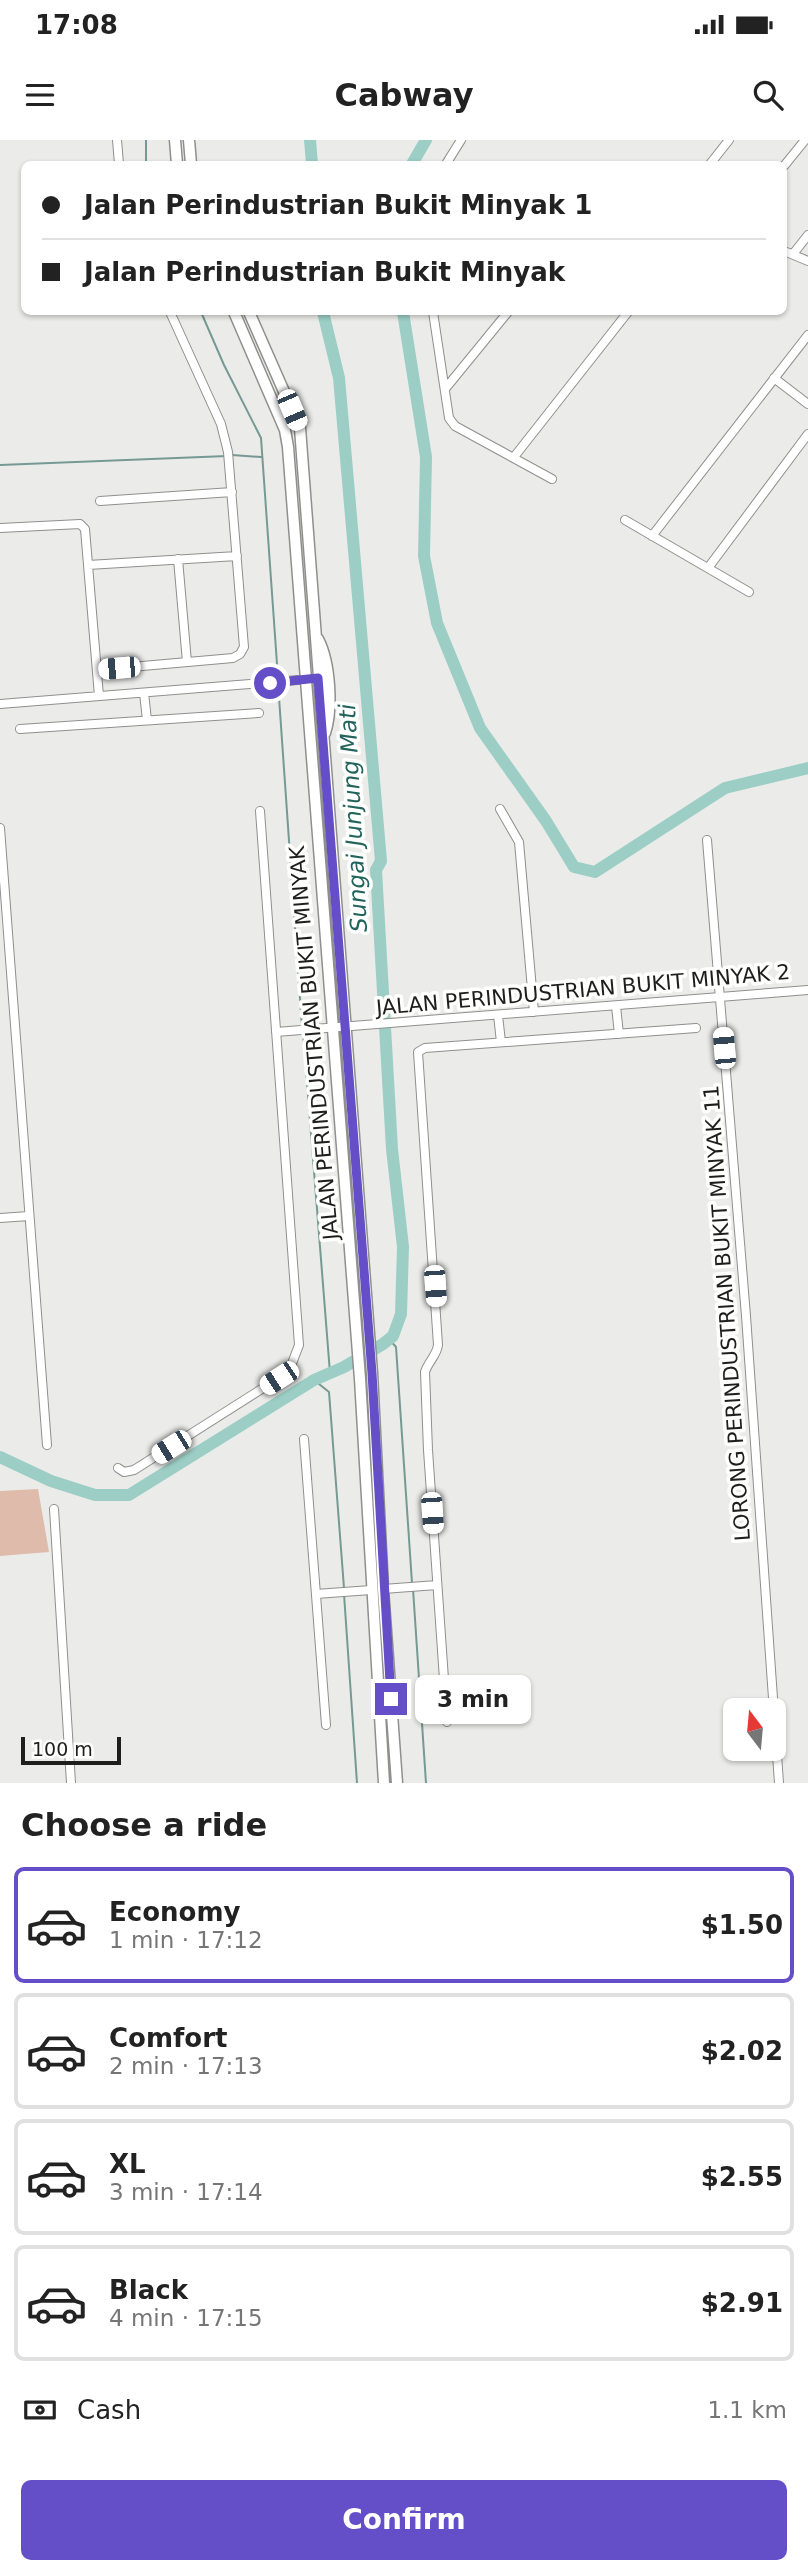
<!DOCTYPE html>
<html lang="en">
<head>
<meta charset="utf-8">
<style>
  :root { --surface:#fff; --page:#f2f2f2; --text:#222; --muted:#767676; --line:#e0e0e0; --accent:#644fc8 }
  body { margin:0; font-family:"DejaVu Sans",sans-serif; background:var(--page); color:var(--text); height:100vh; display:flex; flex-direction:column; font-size:26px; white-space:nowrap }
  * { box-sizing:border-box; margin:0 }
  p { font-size:23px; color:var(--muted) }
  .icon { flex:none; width:38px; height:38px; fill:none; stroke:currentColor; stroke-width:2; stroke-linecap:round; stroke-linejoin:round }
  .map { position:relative; height:1643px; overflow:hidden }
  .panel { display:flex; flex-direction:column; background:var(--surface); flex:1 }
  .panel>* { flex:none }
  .guide { position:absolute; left:21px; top:21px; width:766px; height:154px; border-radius:10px; box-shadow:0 2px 5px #0004; display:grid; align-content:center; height:154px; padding:0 21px; background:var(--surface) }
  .needle { width:46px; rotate:344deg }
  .controls { position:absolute; left:723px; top:1558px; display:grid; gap:14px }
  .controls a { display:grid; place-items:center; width:63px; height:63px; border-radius:10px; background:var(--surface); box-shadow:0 2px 5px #0004; font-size:35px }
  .scale { position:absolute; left:21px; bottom:18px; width:100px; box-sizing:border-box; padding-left:7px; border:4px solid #1e1e1d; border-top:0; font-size:19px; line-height:24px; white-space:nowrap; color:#1e1e1d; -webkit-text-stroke:5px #fffffe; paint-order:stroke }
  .end { position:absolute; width:32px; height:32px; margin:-16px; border:9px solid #644fc8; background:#fff; box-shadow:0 0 0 4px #fff }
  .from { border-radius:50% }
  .bubble { position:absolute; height:49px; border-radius:10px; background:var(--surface); box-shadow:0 2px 5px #0004; font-size:23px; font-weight:800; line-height:49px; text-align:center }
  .car { position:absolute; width:21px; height:42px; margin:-21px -10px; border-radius:9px; box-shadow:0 0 5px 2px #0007; background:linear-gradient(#fff 24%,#345 0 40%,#fff 0 76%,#345 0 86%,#fff 0) }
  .guide b { display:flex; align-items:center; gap:24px; height:66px; font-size:26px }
  .guide b+b { border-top:2px solid var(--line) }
  .guide i { width:18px; height:18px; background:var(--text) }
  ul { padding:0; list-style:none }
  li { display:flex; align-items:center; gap:21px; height:116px; margin:0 14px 10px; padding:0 7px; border:4px solid var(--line); border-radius:10px }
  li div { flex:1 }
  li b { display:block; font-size:26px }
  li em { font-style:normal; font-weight:800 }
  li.selected { border-color:var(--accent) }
  li>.icon { width:63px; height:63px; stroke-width:1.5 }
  h2 { padding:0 21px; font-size:32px; line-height:84px }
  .pay { display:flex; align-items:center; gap:18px; height:77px; padding:0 21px; font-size:26px }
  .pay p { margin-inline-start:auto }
  .cta { display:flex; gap:14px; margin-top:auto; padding:14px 21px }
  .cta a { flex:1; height:80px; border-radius:10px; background:var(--accent); color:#fff; font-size:28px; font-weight:800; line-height:80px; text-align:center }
  .status { display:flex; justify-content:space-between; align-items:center; height:49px; padding:0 35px; background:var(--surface); direction:ltr }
  .status svg { height:19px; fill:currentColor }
  header { display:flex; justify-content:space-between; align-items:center; height:91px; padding:0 21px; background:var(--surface); font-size:32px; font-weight:800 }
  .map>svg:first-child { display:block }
  .green { fill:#debbaa }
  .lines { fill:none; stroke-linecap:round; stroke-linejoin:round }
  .stream { stroke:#769993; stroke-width:2 }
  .river { stroke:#9ccec5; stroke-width:12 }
  .minor-casing { stroke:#8f908d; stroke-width:10 }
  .secondary-casing { stroke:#8f908d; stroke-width:13 }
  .minor { stroke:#fff; stroke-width:8 }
  .secondary { stroke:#fff; stroke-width:10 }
  .route { stroke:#644fc8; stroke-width:9 }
  .labels { text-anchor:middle; stroke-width:7; stroke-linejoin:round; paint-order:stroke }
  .street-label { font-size:21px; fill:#1e1e1d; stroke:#fffffe }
  .water-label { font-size:23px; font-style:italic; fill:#22635b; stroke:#fffffe }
</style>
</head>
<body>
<div class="status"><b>17:08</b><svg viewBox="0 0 49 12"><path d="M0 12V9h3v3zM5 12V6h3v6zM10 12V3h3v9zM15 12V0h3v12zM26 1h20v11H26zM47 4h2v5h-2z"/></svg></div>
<header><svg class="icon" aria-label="menu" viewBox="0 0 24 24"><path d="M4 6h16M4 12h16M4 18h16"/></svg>Cabway<svg class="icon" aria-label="search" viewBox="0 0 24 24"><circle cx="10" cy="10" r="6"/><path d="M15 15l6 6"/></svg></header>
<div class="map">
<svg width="808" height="1643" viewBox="0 0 808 1643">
  <rect width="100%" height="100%" fill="#ebece9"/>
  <!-- green -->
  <path class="green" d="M 38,1349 L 49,1412 L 0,1416 L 0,1351 Z"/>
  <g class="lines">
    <!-- stream -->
    <path class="stream" d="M 146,0 L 146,24
      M 201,172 L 224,225 L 261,298 L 278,538
      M 232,315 L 261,317
      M 0,325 L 227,316
      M 278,543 L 302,887
      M 303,892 L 330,1233
      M 389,1199 L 396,1207 L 412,1443
      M 314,1240 L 329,1252 L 344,1448
      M 413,1449 L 426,1643
      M 344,1454 L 357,1643"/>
    <!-- river -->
    <path class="river" d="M 310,0 L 312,24
      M 412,24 L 426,0
      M 403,172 L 426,317 L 424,416 L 437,483 L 480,588 L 546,681 L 574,727 L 595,732 L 725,648 L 808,628
      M 0,1317 L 51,1341 L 95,1355 L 129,1355 L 314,1240 L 344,1227 L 383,1204 L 393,1196 L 401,1174 L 403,1107 L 392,1009 L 376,730 L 381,721 L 339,238 L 323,172"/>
    <!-- minor casing -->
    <g class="minor-casing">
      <path id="minor" d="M 117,0 L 119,24
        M 446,24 L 461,0
        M 710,24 L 729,0
        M 784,26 L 805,0
        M 784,111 L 808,121
        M 793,114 L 808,95
        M 433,172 L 449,278 L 455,286 L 552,339
        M 774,238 L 808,264
        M 445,249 L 508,172
        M 514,317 L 628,172
        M 100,361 L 232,352
        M 625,380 L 749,452
        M 0,388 L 80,384 L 85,389 L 99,556
        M 652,396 L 808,195
        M 178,419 L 187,522
        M 88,425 L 237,416
        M 708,428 L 808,294
        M 97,530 L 233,518 L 240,514 L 244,507 L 228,312 L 221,284 L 170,172
        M 144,553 L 147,580
        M 0,564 L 311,539
        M 20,589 L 259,573
        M 500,669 L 519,702 L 534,872
        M 0,688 L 47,1305
        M 707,700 L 746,1176 L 779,1643
        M 616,866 L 619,894
        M 498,875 L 501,902
        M 276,892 L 808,850
        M 0,1078 L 29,1076
        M 304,1299 L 326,1585
        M 118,1328 L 124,1332 L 134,1330 L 279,1238 L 291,1226 L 299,1205 L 260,671
        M 54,1369 L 71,1643
        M 383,1449 L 437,1445
        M 316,1454 L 371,1450
        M 447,1582 L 428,1310 L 425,1232 C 428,1222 437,1215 438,1205 L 418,912 L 425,908 L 696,888"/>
    </g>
    <!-- secondary casing -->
    <g class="secondary-casing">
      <path id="secondary" d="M 175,0 L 177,24
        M 189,0 L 191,24
        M 234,172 L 285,290 L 288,307 L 360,1239 L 384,1643
        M 249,172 L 300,288 L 372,1233 L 383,1449 L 397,1643
        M 318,499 C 330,522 333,568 325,593"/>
    </g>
    <!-- minor -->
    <use href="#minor" class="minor"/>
    <!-- secondary -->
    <use href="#secondary" class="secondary"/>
  </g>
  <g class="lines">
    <!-- route -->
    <path class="route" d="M 270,543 L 318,538 L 372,1233 L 391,1559"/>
  </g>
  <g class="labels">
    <!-- street labels -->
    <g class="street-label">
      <text transform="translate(583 850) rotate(-5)" y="7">JALAN PERINDUSTRIAN BUKIT MINYAK 2</text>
      <text transform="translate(314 903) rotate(-95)" y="7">JALAN PERINDUSTRIAN BUKIT MINYAK</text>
      <text transform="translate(727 1173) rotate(-94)" y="7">LORONG PERINDUSTRIAN BUKIT MINYAK 11</text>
    </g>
    <!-- water labels -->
    <g class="water-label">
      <text transform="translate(353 678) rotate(-93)" y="8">Sungai Junjung Mati</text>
    </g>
  </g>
</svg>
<div class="controls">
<a><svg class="needle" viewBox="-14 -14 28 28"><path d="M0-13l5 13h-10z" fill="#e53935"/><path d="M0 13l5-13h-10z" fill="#767676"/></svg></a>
</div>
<div class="scale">100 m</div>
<i class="end from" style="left:270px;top:543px"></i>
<i class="end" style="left:391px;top:1559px"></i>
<div class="bubble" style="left:415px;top:1535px;width:116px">3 min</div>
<i class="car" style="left:292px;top:270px;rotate:157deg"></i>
<i class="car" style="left:119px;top:528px;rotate:265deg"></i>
<i class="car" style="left:724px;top:908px;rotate:355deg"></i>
<i class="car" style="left:435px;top:1146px;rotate:176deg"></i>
<i class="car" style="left:279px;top:1238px;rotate:237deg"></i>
<i class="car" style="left:171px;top:1307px;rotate:238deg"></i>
<i class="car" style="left:432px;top:1373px;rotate:176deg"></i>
<div class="guide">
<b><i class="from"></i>Jalan Perindustrian Bukit Minyak 1</b>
<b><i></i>Jalan Perindustrian Bukit Minyak</b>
</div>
</div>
<section class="panel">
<h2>Choose a ride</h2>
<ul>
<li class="selected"><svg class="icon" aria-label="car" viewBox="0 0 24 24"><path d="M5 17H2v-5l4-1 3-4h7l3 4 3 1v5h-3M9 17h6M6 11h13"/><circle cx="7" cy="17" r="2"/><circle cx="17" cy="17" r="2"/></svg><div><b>Economy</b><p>1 min · 17:12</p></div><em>$1.50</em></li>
<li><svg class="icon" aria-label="car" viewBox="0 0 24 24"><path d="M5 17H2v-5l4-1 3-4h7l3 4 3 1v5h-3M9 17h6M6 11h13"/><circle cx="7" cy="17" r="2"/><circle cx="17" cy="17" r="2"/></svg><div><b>Comfort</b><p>2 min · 17:13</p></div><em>$2.02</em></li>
<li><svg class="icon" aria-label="car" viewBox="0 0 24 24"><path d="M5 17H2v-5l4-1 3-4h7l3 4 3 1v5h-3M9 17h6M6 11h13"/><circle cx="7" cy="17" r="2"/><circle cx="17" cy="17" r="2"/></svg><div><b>XL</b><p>3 min · 17:14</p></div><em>$2.55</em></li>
<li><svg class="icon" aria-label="car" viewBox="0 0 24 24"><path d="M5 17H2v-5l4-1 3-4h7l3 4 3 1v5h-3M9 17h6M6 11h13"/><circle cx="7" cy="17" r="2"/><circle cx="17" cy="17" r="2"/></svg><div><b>Black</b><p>4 min · 17:15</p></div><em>$2.91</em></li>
</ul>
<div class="pay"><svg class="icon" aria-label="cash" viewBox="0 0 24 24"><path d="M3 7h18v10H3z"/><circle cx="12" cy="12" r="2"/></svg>Cash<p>1.1 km</p></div>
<div class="cta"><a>Confirm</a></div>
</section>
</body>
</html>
